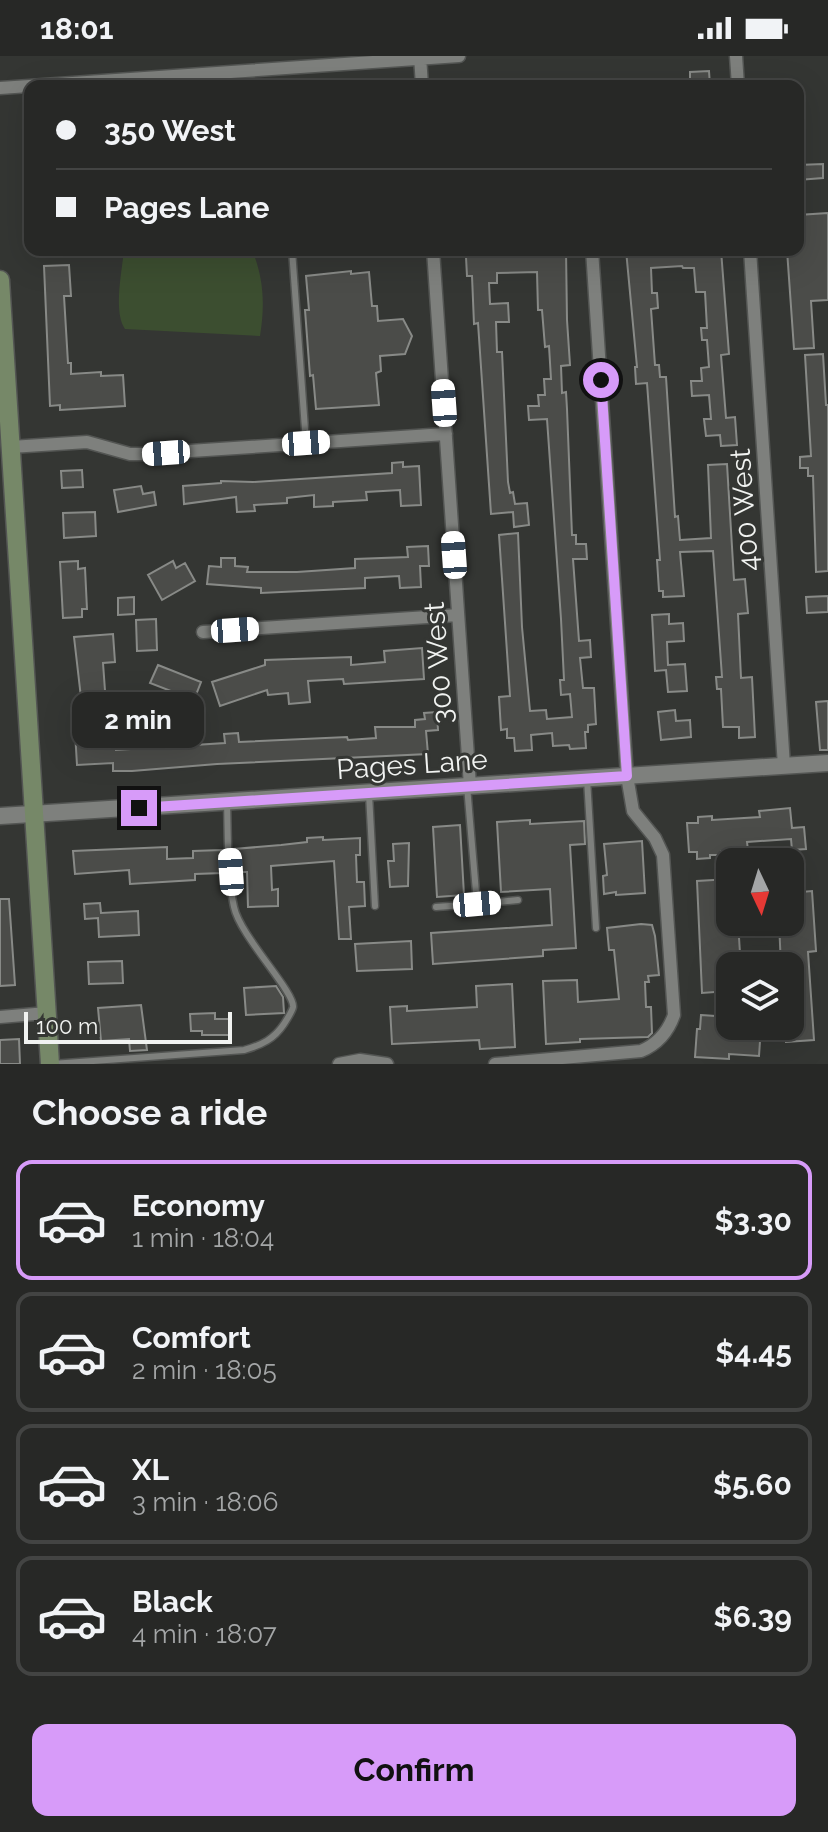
<!DOCTYPE html>
<html lang="en">
<head>
<meta charset="utf-8">
<style>
  :root { --surface:#272826; --page:#2f302e; --text:#f1f3f6; --muted:#a4a6a7; --line:#434443; --accent:#d79bf9 }
  body { margin:0; font-family:Raleway,sans-serif; background:var(--page); color:var(--text); height:100vh; display:flex; flex-direction:column; font-size:30px; white-space:nowrap }
  * { box-sizing:border-box; margin:0 }
  p { font-size:26px; color:var(--muted) }
  .icon { flex:none; width:44px; height:44px; fill:none; stroke:currentColor; stroke-width:2; stroke-linecap:round; stroke-linejoin:round }
  .map { position:relative; height:1008px; overflow:hidden }
  .details { display:flex; flex-direction:column; background:var(--surface); flex:1 }
  .details>* { flex:none }
  .top-card { position:absolute; left:24px; top:24px; width:780px; height:176px; border-radius:16px; box-shadow:0 8px 32px #0002,0 0 0 2px var(--line); display:grid; align-content:center; height:176px; padding:0 32px; background:var(--surface) }
  .needle { width:52px; rotate:176deg }
  .tools { position:absolute; left:716px; top:792px; display:grid; gap:16px }
  .tools a { display:grid; place-items:center; width:88px; height:88px; border-radius:16px; background:var(--surface); box-shadow:0 8px 32px #0002,0 0 0 2px var(--line); font-size:40px }
  .scale { position:absolute; left:24px; bottom:20px; width:208px; box-sizing:border-box; padding-left:8px; border:4px solid #f1f3f1; border-top:0; font-size:22px; line-height:28px; white-space:nowrap; color:#f1f3f1; -webkit-text-stroke:6px #343633; paint-order:stroke }
  .end { position:absolute; width:36px; height:36px; margin:-18px; border:10px solid #d79bf9; background:#111; box-shadow:0 0 0 4px #111 }
  .from { border-radius:50% }
  .bubble { position:absolute; height:56px; border-radius:16px; background:var(--surface); box-shadow:0 8px 32px #0002,0 0 0 2px var(--line); font-size:26px; font-weight:700; line-height:56px; text-align:center }
  .car { position:absolute; width:24px; height:48px; margin:-24px -12px; border-radius:10px; box-shadow:0 0 6px 2px #0007; background:linear-gradient(#fff 24%,#345 0 40%,#fff 0 76%,#345 0 86%,#fff 0) }
  .top-card b { display:flex; align-items:center; gap:28px; height:76px; font-size:30px }
  .top-card b+b { border-top:2px solid var(--line) }
  .top-card i { width:20px; height:20px; background:var(--text) }
  ul { padding:0; list-style:none }
  li { display:flex; align-items:center; gap:24px; height:120px; margin:0 16px 12px; padding:0 16px; border:4px solid var(--line); border-radius:16px }
  li div { flex:1 }
  li b { display:block; font-size:30px }
  li em { font-style:normal; font-weight:700 }
  li.active { border-color:var(--accent) }
  li>.icon { width:72px; height:72px; stroke-width:1.5 }
  h2 { padding:0 32px; font-size:36px; line-height:96px }
  .cta { display:flex; gap:16px; margin-top:auto; padding:16px 32px }
  .cta a { flex:1; height:92px; border-radius:16px; background:var(--accent); color:#111; font-size:32px; font-weight:700; line-height:92px; text-align:center }
  .status { display:flex; justify-content:space-between; align-items:center; height:56px; padding:0 40px; background:var(--surface); direction:ltr }
  .status svg { height:22px; fill:currentColor }
  .map>svg:first-child { display:block }
  .green { fill:#3c4e30 }
  .building { fill:#4b4c49; stroke:#888a87; stroke-width:2 }
  .lines { fill:none; stroke-linecap:round; stroke-linejoin:round }
  .service-casing { stroke:#535553; stroke-width:9 }
  .minor-casing { stroke:#535553; stroke-width:15 }
  .tertiary-casing { stroke:#535553; stroke-width:19 }
  .secondary-casing { stroke:#535553; stroke-width:21 }
  .service { stroke:#7e807d; stroke-width:6 }
  .minor { stroke:#7e807d; stroke-width:12 }
  .tertiary { stroke:#7e807d; stroke-width:16 }
  .secondary { stroke:#768868; stroke-width:18 }
  .route { stroke:#d79bf9; stroke-width:10 }
  .labels { text-anchor:middle; stroke-width:6; stroke-linejoin:round; paint-order:stroke }
  .street-label { font-size:28px; fill:#f1f3f1; stroke:#343633 }
</style>
</head>
<body>
<div class="status"><b>18:01</b><svg viewBox="0 0 49 12"><path d="M0 12V9h3v3zM5 12V6h3v6zM10 12V3h3v9zM15 12V0h3v12zM26 1h20v11H26zM47 4h2v5h-2z"/></svg></div>
<div class="map">
<svg width="828" height="1008" viewBox="0 0 828 1008">
  <rect width="100%" height="100%" fill="#343633"/>
  <!-- green -->
  <path class="green" d="M 124,194 L 252,194 C 264,222 265,250 260,280 L 125,273 C 113,256 122,215 124,194 Z"/>
  <!-- building -->
  <path class="building" d="M 709,15 L 710,30 L 690,30 L 690,16 Z
    M 823,108 L 823,122 L 798,124 L 798,109 Z
    M 828,157 L 828,244 L 811,245 L 814,292 L 794,293 L 787,194 L 798,194 L 798,159 Z
    M 566,194 L 567,264 L 570,309 L 561,310 L 562,337 L 566,336 L 567,353 L 572,479 L 576,479 L 576,488 L 586,488 L 587,503 L 573,503 L 579,585 L 590,584 L 591,601 L 580,602 L 583,632 L 594,632 L 596,668 L 588,669 L 588,676 L 585,676 L 586,692 L 570,693 L 569,689 L 553,690 L 552,677 L 531,679 L 532,694 L 515,695 L 514,682 L 507,682 L 507,673 L 501,674 L 499,641 L 510,640 L 499,479 L 518,477 L 522,571 L 530,655 L 546,654 L 547,663 L 572,661 L 570,638 L 561,639 L 560,624 L 564,624 L 561,563 L 547,363 L 529,364 L 528,350 L 539,350 L 538,339 L 545,339 L 544,323 L 551,323 L 549,290 L 545,291 L 542,254 L 538,254 L 537,216 L 497,217 L 497,227 L 489,227 L 490,248 L 508,247 L 509,266 L 496,266 L 497,296 L 502,296 L 508,426 L 510,437 L 513,436 L 515,448 L 527,447 L 529,469 L 514,471 L 513,456 L 491,458 L 478,267 L 474,268 L 472,220 L 467,220 L 466,201 Z
    M 626,194 L 721,194 L 729,298 L 721,299 L 726,362 L 735,361 L 737,389 L 721,390 L 720,379 L 706,380 L 704,363 L 711,363 L 709,339 L 692,340 L 691,325 L 702,325 L 701,312 L 709,311 L 707,284 L 702,284 L 701,272 L 707,272 L 705,236 L 696,236 L 694,212 L 683,212 L 682,210 L 651,212 L 652,237 L 657,237 L 658,252 L 651,253 L 655,309 L 659,309 L 660,321 L 666,321 L 675,461 L 678,460 L 680,484 L 711,482 L 708,409 L 727,408 L 734,524 L 745,523 L 748,557 L 738,558 L 741,622 L 752,621 L 755,681 L 739,682 L 739,671 L 723,671 L 721,633 L 717,633 L 716,621 L 722,621 L 713,495 L 680,496 L 684,540 L 663,541 L 663,535 L 659,535 L 657,504 L 660,504 L 647,327 L 636,328 L 635,311 L 637,311 Z
    M 69,209 L 71,240 L 64,240 L 68,307 L 71,307 L 71,318 L 101,316 L 101,320 L 123,319 L 125,350 L 60,354 L 60,349 L 50,350 L 44,210 Z
    M 351,215 L 351,218 L 369,216 L 372,250 L 377,250 L 378,265 L 403,263 L 412,280 L 405,298 L 380,300 L 381,315 L 376,317 L 379,349 L 316,353 L 313,319 L 310,320 L 305,254 L 309,254 L 306,220 Z
    M 823,298 L 826,349 L 828,349 L 828,515 L 816,516 L 813,420 L 808,420 L 808,412 L 800,412 L 800,401 L 811,400 L 805,299 Z
    M 403,406 L 403,411 L 419,410 L 421,449 L 401,450 L 400,434 L 366,436 L 367,444 L 333,446 L 333,450 L 314,451 L 314,439 L 287,442 L 287,447 L 254,449 L 255,455 L 237,456 L 236,441 L 184,448 L 183,430 L 221,427 L 221,425 L 253,426 L 392,417 L 392,407 Z
    M 82,414 L 83,431 L 62,432 L 61,415 Z
    M 141,430 L 143,438 L 154,436 L 156,449 L 118,456 L 114,434 Z
    M 95,456 L 96,480 L 64,482 L 63,457 Z
    M 428,490 L 429,510 L 420,510 L 421,531 L 400,532 L 399,520 L 365,522 L 365,532 L 261,537 L 261,532 L 207,528 L 209,510 L 221,511 L 221,502 L 235,502 L 235,510 L 248,511 L 247,516 L 297,516 L 355,512 L 355,503 L 408,501 L 407,491 Z
    M 78,505 L 78,513 L 85,512 L 87,553 L 82,553 L 82,561 L 63,562 L 60,506 Z
    M 173,505 L 176,512 L 185,507 L 195,525 L 162,544 L 148,519 Z
    M 828,540 L 828,556 L 807,557 L 806,541 Z
    M 134,541 L 134,558 L 118,559 L 118,542 Z
    M 669,558 L 669,568 L 683,567 L 684,585 L 667,586 L 668,609 L 685,608 L 687,635 L 668,636 L 666,614 L 655,615 L 652,559 Z
    M 156,563 L 157,594 L 137,595 L 136,564 Z
    M 113,578 L 115,606 L 103,607 L 107,662 L 91,663 L 93,684 L 115,683 L 116,694 L 225,687 L 224,678 L 238,677 L 239,686 L 347,681 L 348,684 L 376,682 L 375,671 L 415,671 L 415,664 L 425,663 L 424,657 L 437,656 L 438,674 L 426,675 L 428,698 L 217,708 L 132,715 L 113,715 L 113,707 L 77,709 L 74,659 L 83,659 L 74,581 Z
    M 422,592 L 424,623 L 344,628 L 343,623 L 308,625 L 310,646 L 289,648 L 288,637 L 268,639 L 267,634 L 220,650 L 212,626 L 265,609 L 265,604 L 351,601 L 351,609 L 385,606 L 384,595 Z
    M 158,609 L 201,626 L 194,644 L 150,627 Z
    M 828,645 L 828,694 L 820,694 L 816,646 Z
    M 675,654 L 676,665 L 690,664 L 691,681 L 661,684 L 658,656 Z
    M 790,752 L 792,772 L 804,771 L 806,793 L 792,794 L 791,783 L 747,786 L 748,794 L 721,795 L 721,799 L 710,799 L 710,802 L 697,803 L 697,796 L 689,796 L 687,767 L 698,767 L 698,761 L 712,760 L 712,764 L 760,761 L 759,755 Z
    M 530,764 L 530,768 L 584,765 L 585,788 L 570,789 L 576,892 L 543,894 L 543,900 L 433,908 L 431,877 L 552,869 L 550,833 L 501,836 L 497,766 Z
    M 460,769 L 464,839 L 437,841 L 433,771 Z
    M 323,781 L 323,784 L 360,782 L 360,799 L 356,799 L 357,826 L 364,826 L 365,850 L 349,851 L 351,883 L 339,883 L 334,805 L 271,810 L 272,834 L 278,833 L 278,850 L 248,851 L 247,816 L 235,816 L 234,793 L 281,789 L 307,786 L 307,782 Z
    M 642,785 L 645,837 L 616,839 L 616,836 L 604,838 L 603,820 L 607,819 L 604,788 Z
    M 409,787 L 408,830 L 390,831 L 388,805 L 394,805 L 393,788 Z
    M 167,791 L 167,803 L 193,802 L 193,795 L 222,794 L 223,817 L 195,818 L 195,824 L 130,828 L 129,814 L 75,818 L 73,795 Z
    M 730,823 L 730,866 L 738,866 L 740,897 L 760,896 L 761,910 L 730,910 L 730,931 L 727,932 L 728,935 L 702,937 L 697,825 Z
    M 812,835 L 816,895 L 808,896 L 814,984 L 786,986 L 785,970 L 790,970 L 790,910 L 781,910 L 779,866 L 790,866 L 790,837 Z
    M 0,843 L 9,843 L 15,929 L 0,930 Z
    M 100,847 L 101,857 L 138,855 L 139,879 L 99,881 L 98,862 L 85,863 L 84,848 Z
    M 641,868 L 652,869 L 655,880 L 659,919 L 648,920 L 649,926 L 645,926 L 646,951 L 651,951 L 652,977 L 648,981 L 580,983 L 580,986 L 546,988 L 543,925 L 577,924 L 578,946 L 619,943 L 614,894 L 609,894 L 607,872 Z
    M 411,885 L 412,913 L 357,915 L 355,888 Z
    M 122,905 L 123,927 L 89,928 L 88,906 Z
    M 512,928 L 515,991 L 480,993 L 479,984 L 392,988 L 390,951 L 407,950 L 407,955 L 477,951 L 476,930 Z
    M 276,930 L 283,941 L 284,957 L 246,959 L 244,932 Z
    M 141,949 L 147,994 L 130,995 L 129,983 L 101,985 L 98,952 Z
    M 215,957 L 215,963 L 229,963 L 229,979 L 202,979 L 202,975 L 191,975 L 190,958 Z
    M 701,959 L 730,961 L 730,970 L 761,970 L 759,1000 L 729,998 L 729,1003 L 695,1001 L 697,973 L 700,973 Z
    M 19,983 L 20,1008 L 0,1008 L 0,984 Z"/>
  <g class="lines">
    <!-- service casing -->
    <g class="service-casing">
      <path id="service" d="M 292,194 L 306,387
        M 587,723 L 596,872
        M 467,730 L 477,848 L 518,844
        M 369,738 L 375,850
        M 436,851 L 477,848
        M 52,1008 L 244,994 C 262,989 274,983 284,968 C 287,963 292,956 293,951 C 295,936 240,880 234,851 C 227,820 228,778 227,746"/>
    </g>
    <!-- minor casing -->
    <g class="minor-casing">
      <path id="minor" d="M 420,0 L 422,30
        M 736,0 L 738,30
        M 0,32 L 459,0
        M 433,194 L 470,730
        M 750,194 L 784,710
        M 11,391 L 87,386 L 130,398 L 145,398 L 446,378
        M 203,576 L 458,559
        M 0,961 L 47,957
        M 339,1008 L 360,1004 L 387,1008
        M 495,1008 L 641,995 C 658,988 668,976 674,959 L 663,799 L 655,782 L 633,755 L 627,720 L 592,194"/>
    </g>
    <!-- tertiary casing -->
    <g class="tertiary-casing">
      <path id="tertiary" d="M 0,760 L 828,707"/>
    </g>
    <!-- secondary casing -->
    <g class="secondary-casing">
      <path id="secondary" d="M 0,224 L 50,1008"/>
    </g>
    <!-- service -->
    <use href="#service" class="service"/>
    <!-- minor -->
    <use href="#minor" class="minor"/>
    <!-- tertiary -->
    <use href="#tertiary" class="tertiary"/>
    <!-- secondary -->
    <use href="#secondary" class="secondary"/>
  </g>
  <g class="lines">
    <!-- route -->
    <path class="route" d="M 139,752 L 627,720 L 601,324"/>
  </g>
  <g class="labels">
    <!-- street labels -->
    <g class="street-label">
      <text transform="translate(744 454) rotate(-94)" y="10">400 West</text>
      <text transform="translate(438 607) rotate(-94)" y="10">300 West</text>
      <text transform="translate(412 708) rotate(-4)" y="10">Pages Lane</text>
    </g>
  </g>
</svg>
<div class="tools">
<a><svg class="needle" viewBox="-14 -14 28 28"><path d="M0-13l5 13h-10z" fill="#e53935"/><path d="M0 13l5-13h-10z" fill="#a4a6a7"/></svg></a>
<a><svg class="icon" aria-label="layers" viewBox="0 0 24 24"><path d="M12 4l9 5-9 5-9-5zM3 14l9 5 9-5"/></svg></a>
</div>
<div class="scale">100 m</div>
<i class="end from" style="left:601px;top:324px"></i>
<i class="end" style="left:139px;top:752px"></i>
<div class="bubble" style="left:72px;top:636px;width:132px">2 min</div>
<i class="car" style="left:444px;top:347px;rotate:356deg"></i>
<i class="car" style="left:306px;top:387px;rotate:86deg"></i>
<i class="car" style="left:166px;top:397px;rotate:266deg"></i>
<i class="car" style="left:454px;top:499px;rotate:356deg"></i>
<i class="car" style="left:235px;top:574px;rotate:86deg"></i>
<i class="car" style="left:231px;top:816px;rotate:356deg"></i>
<i class="car" style="left:477px;top:848px;rotate:85deg"></i>
<div class="top-card">
<b><i class="from"></i>350 West</b>
<b><i></i>Pages Lane</b>
</div>
</div>
<section class="details">
<h2>Choose a ride</h2>
<ul>
<li class="active"><svg class="icon" aria-label="car" viewBox="0 0 24 24"><path d="M5 17H2v-5l4-1 3-4h7l3 4 3 1v5h-3M9 17h6M6 11h13"/><circle cx="7" cy="17" r="2"/><circle cx="17" cy="17" r="2"/></svg><div><b>Economy</b><p>1 min · 18:04</p></div><em>$3.30</em></li>
<li><svg class="icon" aria-label="car" viewBox="0 0 24 24"><path d="M5 17H2v-5l4-1 3-4h7l3 4 3 1v5h-3M9 17h6M6 11h13"/><circle cx="7" cy="17" r="2"/><circle cx="17" cy="17" r="2"/></svg><div><b>Comfort</b><p>2 min · 18:05</p></div><em>$4.45</em></li>
<li><svg class="icon" aria-label="car" viewBox="0 0 24 24"><path d="M5 17H2v-5l4-1 3-4h7l3 4 3 1v5h-3M9 17h6M6 11h13"/><circle cx="7" cy="17" r="2"/><circle cx="17" cy="17" r="2"/></svg><div><b>XL</b><p>3 min · 18:06</p></div><em>$5.60</em></li>
<li><svg class="icon" aria-label="car" viewBox="0 0 24 24"><path d="M5 17H2v-5l4-1 3-4h7l3 4 3 1v5h-3M9 17h6M6 11h13"/><circle cx="7" cy="17" r="2"/><circle cx="17" cy="17" r="2"/></svg><div><b>Black</b><p>4 min · 18:07</p></div><em>$6.39</em></li>
</ul>
<div class="cta"><a>Confirm</a></div>
</section>
</body>
</html>
